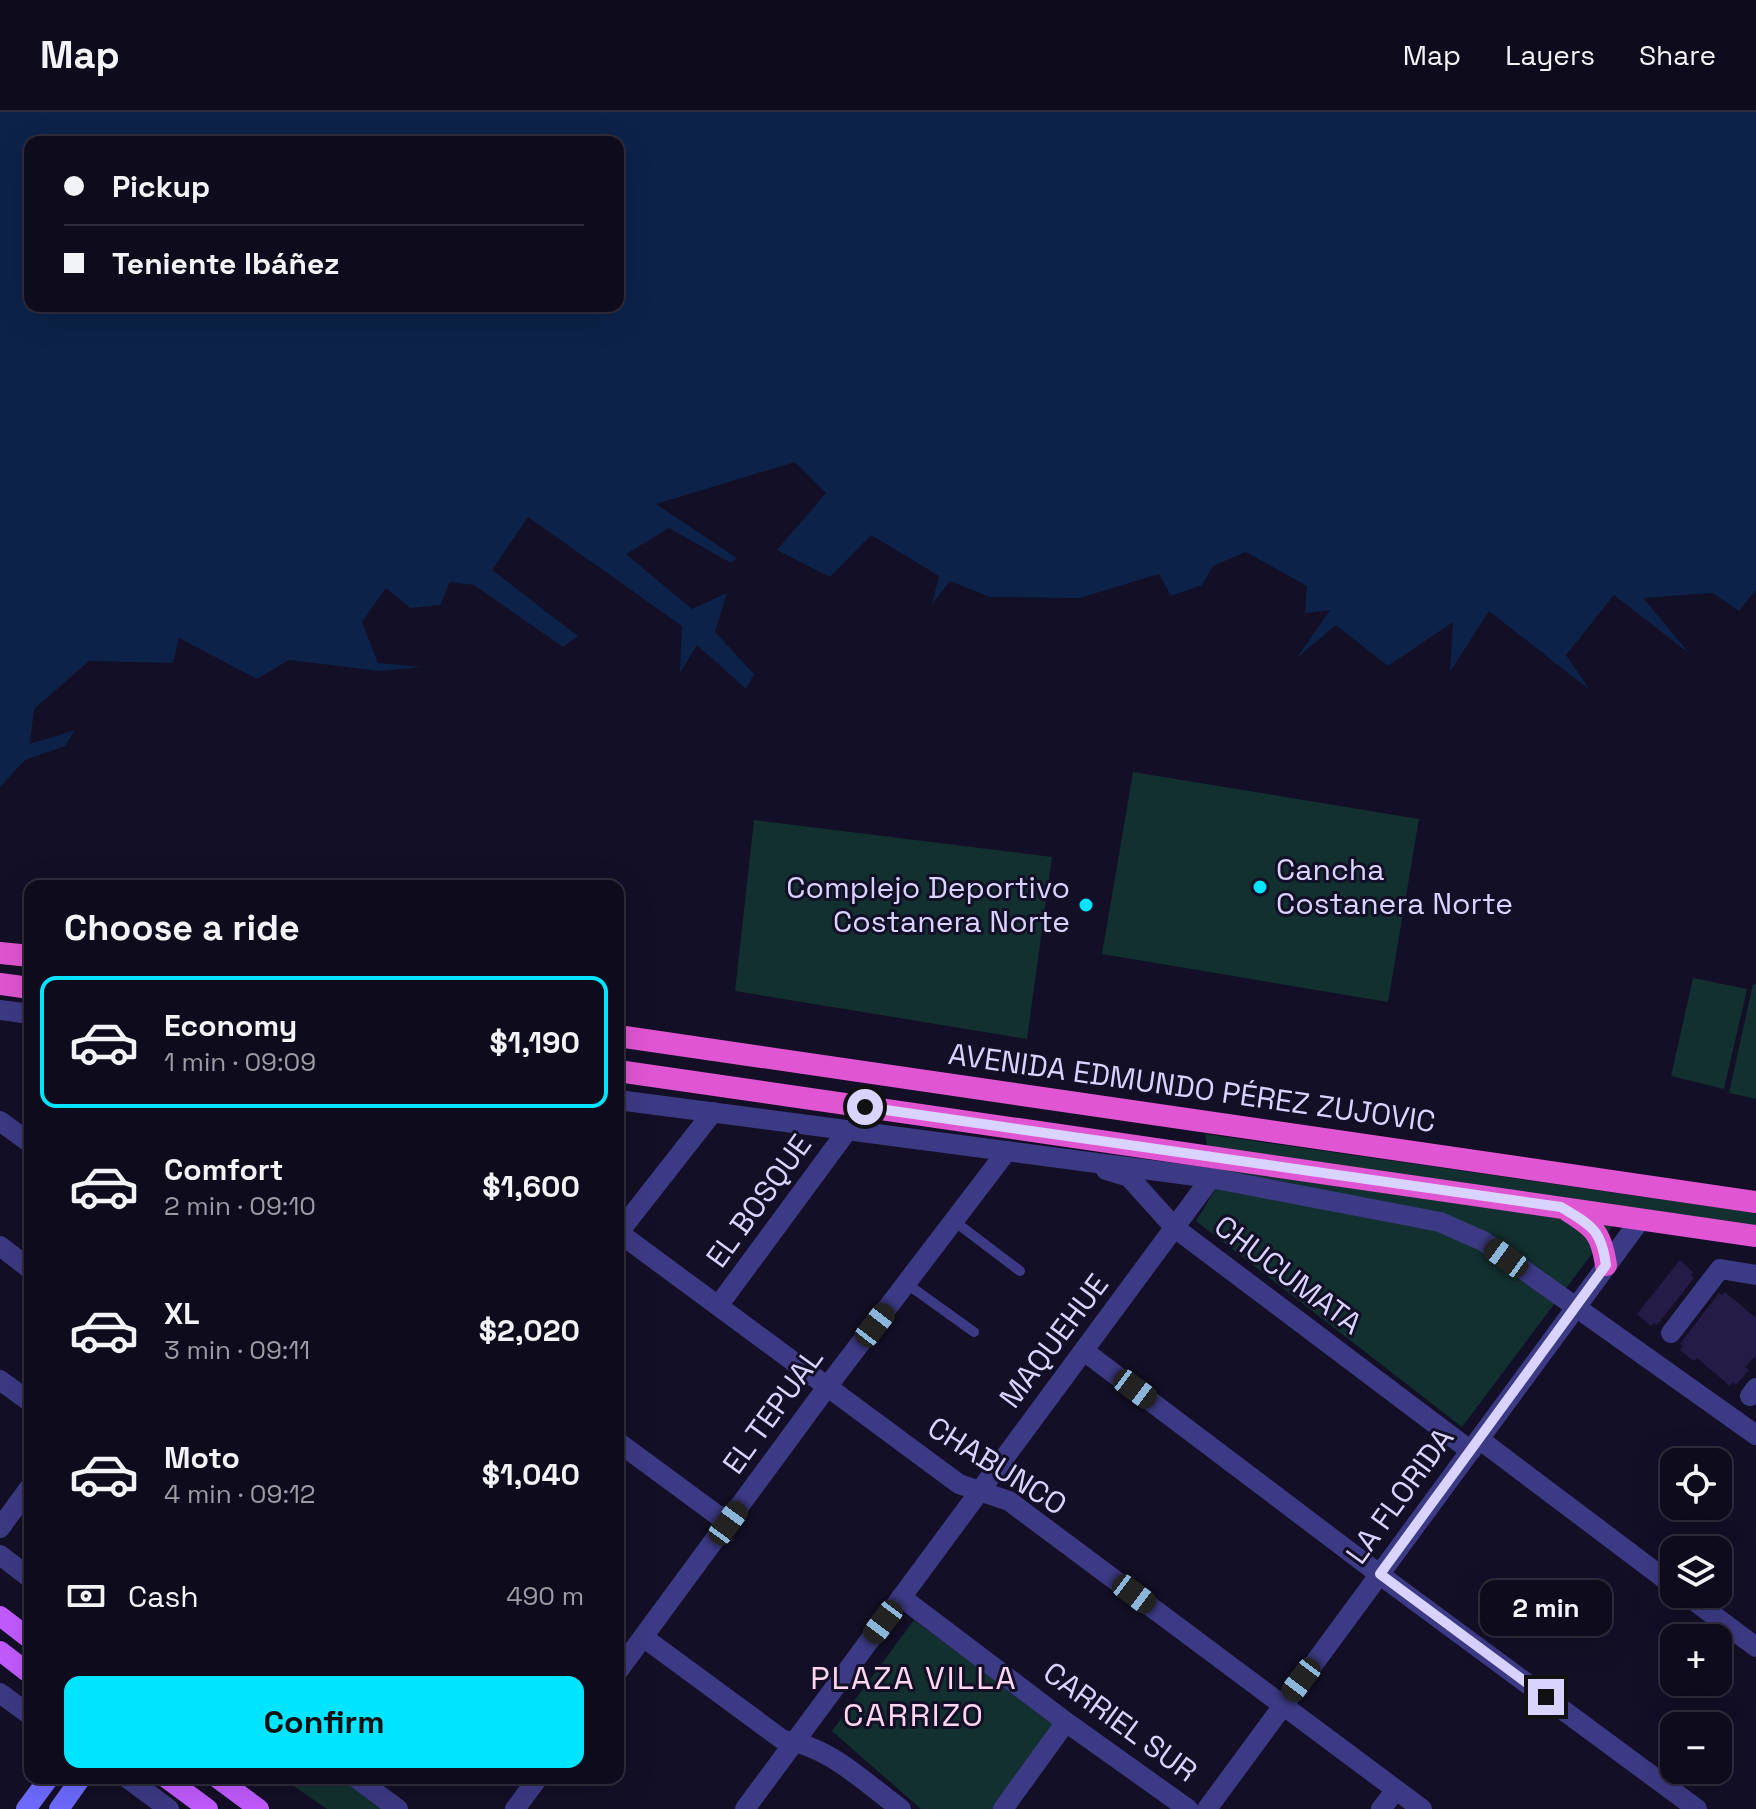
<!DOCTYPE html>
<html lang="en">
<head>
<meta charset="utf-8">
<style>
  :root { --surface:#0e0b1c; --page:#1c1929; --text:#f1f3f6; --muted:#9b9ba3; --line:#2e2b3b; --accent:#00e5ff }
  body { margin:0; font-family:"Space Grotesk",sans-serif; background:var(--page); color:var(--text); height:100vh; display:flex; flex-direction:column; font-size:30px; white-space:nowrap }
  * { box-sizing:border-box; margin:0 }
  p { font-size:26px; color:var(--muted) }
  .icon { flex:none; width:44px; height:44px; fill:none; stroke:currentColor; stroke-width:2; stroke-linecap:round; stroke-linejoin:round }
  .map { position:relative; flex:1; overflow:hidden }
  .side { position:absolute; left:24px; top:768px; width:600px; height:904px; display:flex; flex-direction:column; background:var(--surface); border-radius:16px; box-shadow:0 8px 32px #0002,0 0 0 2px var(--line) }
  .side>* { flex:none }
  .top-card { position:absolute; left:24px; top:24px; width:600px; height:176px; border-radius:16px; box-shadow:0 8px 32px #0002,0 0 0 2px var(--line); display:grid; align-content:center; height:176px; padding:0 40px; background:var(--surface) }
  .tools { position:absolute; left:1660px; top:1336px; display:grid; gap:16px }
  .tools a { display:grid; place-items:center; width:72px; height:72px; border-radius:16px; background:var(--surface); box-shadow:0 8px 32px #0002,0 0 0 2px var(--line); font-size:40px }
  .end { position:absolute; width:36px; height:36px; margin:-18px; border:10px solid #d9d4ff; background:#111; box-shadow:0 0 0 4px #111 }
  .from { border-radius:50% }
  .bubble { position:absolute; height:56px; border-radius:16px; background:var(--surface); box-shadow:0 8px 32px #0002,0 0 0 2px var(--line); font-size:26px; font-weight:600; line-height:56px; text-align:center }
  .car { position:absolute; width:24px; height:48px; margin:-24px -12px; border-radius:10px; box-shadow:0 0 6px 2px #0007; background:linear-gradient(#222 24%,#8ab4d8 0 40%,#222 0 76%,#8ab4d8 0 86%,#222 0) }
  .top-card b { display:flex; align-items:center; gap:28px; height:76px; font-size:30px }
  .top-card b+b { border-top:2px solid var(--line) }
  .top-card i { width:20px; height:20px; background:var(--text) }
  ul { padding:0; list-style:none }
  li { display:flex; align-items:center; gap:24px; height:132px; margin:0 16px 12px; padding:0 24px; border:4px solid transparent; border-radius:16px }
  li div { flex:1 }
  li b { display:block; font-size:30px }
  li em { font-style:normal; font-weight:600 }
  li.selected { border-color:var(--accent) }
  li>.icon { width:72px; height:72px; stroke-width:1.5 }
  h2 { padding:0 40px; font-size:36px; line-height:96px }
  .pay { display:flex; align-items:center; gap:20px; height:88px; padding:0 40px; font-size:30px }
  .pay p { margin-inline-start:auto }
  .primary-button { display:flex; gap:16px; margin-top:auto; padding:16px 40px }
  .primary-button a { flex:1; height:92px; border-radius:16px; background:var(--accent); color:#111; font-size:32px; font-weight:600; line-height:92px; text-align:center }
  header { display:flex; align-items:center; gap:48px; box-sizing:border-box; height:112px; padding:0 40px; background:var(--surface); border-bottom:2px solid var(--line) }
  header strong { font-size:38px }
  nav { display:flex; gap:44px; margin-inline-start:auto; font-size:28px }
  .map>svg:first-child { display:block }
  .green { fill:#12302f }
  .water { fill:#0c2248; fill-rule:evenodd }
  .building { fill:#241b47 }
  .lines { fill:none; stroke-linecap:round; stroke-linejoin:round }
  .service { stroke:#3d3a85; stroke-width:10 }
  .minor { stroke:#3d3a85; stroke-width:20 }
  .tertiary { stroke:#3d3a85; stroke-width:20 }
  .secondary { stroke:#6f6bff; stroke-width:20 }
  .primary { stroke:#c25bff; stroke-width:20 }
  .trunk { stroke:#e055d1; stroke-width:22 }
  .route { stroke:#d9d4ff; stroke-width:10 }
  .poi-dot { fill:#00e5ff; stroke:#130f26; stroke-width:3 }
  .labels { text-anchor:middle; stroke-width:6; stroke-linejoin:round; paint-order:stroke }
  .poi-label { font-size:30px; fill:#d9d4ff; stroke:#130f26; text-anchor:start }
  .street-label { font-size:30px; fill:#d9d4ff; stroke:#130f26 }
  .neighbourhood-label { font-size:32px; letter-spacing:2px; fill:#ffd6f0; stroke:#130f26 }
</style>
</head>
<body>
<header>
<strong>Map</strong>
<nav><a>Map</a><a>Layers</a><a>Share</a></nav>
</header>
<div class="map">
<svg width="1756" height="1697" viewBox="0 0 1756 1697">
  <rect width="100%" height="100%" fill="#130f26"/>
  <!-- green -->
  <path class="green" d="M 1133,660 L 1419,707 L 1388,890 L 1102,842 Z
    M 754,708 L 1052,745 L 1027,927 L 735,879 Z
    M 1693,866 L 1747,877 L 1724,977 L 1671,964 Z
    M 1753,872 L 1756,873 L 1756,987 L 1729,981 Z
    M 1205,1022 L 1756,1101 L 1756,1114 L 1627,1095 L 1462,1315 L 1196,1109 L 1215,1078 Z
    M 914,1508 L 1056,1613 L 993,1697 L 921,1697 L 832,1619 Z
    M 282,1666 L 340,1666 L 383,1697 L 327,1697 Z"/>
  <!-- water -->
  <path class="water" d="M 0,0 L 1756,0 L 1756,478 L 1739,499 L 1713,481 L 1643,486 L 1690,542 L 1614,483 L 1566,543 L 1590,578 L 1489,499 L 1450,560 L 1453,510 L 1388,554 L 1336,513 L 1296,547 L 1330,498 L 1305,501 L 1307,474 L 1246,440 L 1213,454 L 1202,473 L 1171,484 L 1159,462 L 1080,486 L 990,485 L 950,469 L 932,492 L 939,464 L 871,423 L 830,465 L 777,438 L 826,381 L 795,350 L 656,392 L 737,446 L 731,451 L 669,416 L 626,442 L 692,497 L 727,481 L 715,520 L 754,562 L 746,577 L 697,533 L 680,561 L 682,514 L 528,405 L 492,458 L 578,524 L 563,535 L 474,473 L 450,470 L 440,493 L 410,496 L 386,476 L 362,510 L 378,551 L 422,555 L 379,559 L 289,548 L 257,567 L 179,526 L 173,551 L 89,549 L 34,597 L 30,632 L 75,618 L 65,634 L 25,648 L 0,675 ZM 30,30 L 618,30 L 618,194 L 30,194 Z"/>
  <!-- building -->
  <path class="building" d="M 1680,1148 L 1693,1160 L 1691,1163 L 1694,1166 L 1657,1213 L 1654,1211 L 1651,1214 L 1637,1202 Z
    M 1725,1180 L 1756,1206 L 1756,1243 L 1745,1255 L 1749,1258 L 1736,1273 L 1733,1270 L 1730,1274 L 1697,1246 L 1694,1249 L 1680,1238 L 1683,1234 L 1680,1232 L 1719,1181 L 1722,1183 Z"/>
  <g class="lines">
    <!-- service -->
    <path class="service" d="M 954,1109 L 1020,1159
      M 907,1172 L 974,1220"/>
    <!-- minor -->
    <path class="minor" d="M 0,1009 L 30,1031
      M 1106,1058 L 1129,1065 L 1175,1116 L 1471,1339
      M 618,1120 L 959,1372 L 1009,1389 L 1422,1697
      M 619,1120 L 713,1000
      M 0,1134 L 30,1157
      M 718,1194 L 847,1019
      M 1671,1221 L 1720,1157 L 1756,1163
      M 1084,1239 L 1395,1474 L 1697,1697
      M 0,1268 L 30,1290
      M 1750,1284 L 1756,1276
      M 1479,1327 L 1674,1474
      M 618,1330 L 728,1411
      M 0,1416 L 30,1375
      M 0,1443 L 30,1466
      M 1685,1482 L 1756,1535
      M 901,1485 L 1066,1610 L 1188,1697
      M 643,1525 L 783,1628 C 828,1633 865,1671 901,1697
      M 618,1559 L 827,1275 L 1007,1039
      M 127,1666 L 169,1697
      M 356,1666 L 398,1697
      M 515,1697 L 538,1666
      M 745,1697 L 1211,1066
      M 1003,1697 L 1066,1610
      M 1207,1697 L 1641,1107
      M 1381,1697 L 1396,1678"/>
    <!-- tertiary -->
    <path class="tertiary" d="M 0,898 L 30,902
      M 618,988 L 1211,1066 L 1440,1110 L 1483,1129 L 1756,1323
      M 0,1581 L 30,1603"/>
    <!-- secondary -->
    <path class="secondary" d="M 26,1697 L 49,1666
      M 59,1697 L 81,1666"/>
    <!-- primary -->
    <path class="primary" d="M 0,1504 L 30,1527
      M 0,1539 L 30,1562
      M 166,1666 L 208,1697
      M 217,1666 L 259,1697"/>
    <!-- trunk -->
    <path class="trunk" d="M 0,841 L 30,844
      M 0,872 L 30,876
      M 618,924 L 1756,1090
      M 618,959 L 1756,1124
      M 1568,1099 C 1595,1116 1601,1121 1606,1153"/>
  </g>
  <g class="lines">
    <!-- route -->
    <path class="route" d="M 865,995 L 1561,1095 C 1590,1113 1601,1116 1606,1153 L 1380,1462 L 1546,1585"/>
  </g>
  <!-- markers -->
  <g class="poi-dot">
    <circle cx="1260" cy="775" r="8"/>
    <circle cx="1086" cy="793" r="8"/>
  </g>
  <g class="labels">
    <!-- poi labels -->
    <g class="poi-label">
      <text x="1276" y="768">Cancha<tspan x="1276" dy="34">Costanera Norte</tspan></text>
      <text x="1070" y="786" text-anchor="end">Complejo Deportivo<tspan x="1070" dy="34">Costanera Norte</tspan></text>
    </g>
    <!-- street labels -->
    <g class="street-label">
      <text transform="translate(1192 976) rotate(8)" y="10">AVENIDA EDMUNDO PÉREZ ZUJOVIC</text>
      <text transform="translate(759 1089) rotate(-54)" y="10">EL BOSQUE</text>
      <text transform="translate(1288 1163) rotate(37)" y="10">CHUCUMATA</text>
      <text transform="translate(1054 1229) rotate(-53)" y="10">MAQUEHUE</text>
      <text transform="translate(773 1299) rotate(-54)" y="10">EL TEPUAL</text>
      <text transform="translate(997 1354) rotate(32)" y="10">CHABUNCO</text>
      <text transform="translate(1400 1384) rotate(-54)" y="10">LA FLORIDA</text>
      <text transform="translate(1120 1610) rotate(36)" y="10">CARRIEL SUR</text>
    </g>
    <!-- neighbourhood labels -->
    <g class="neighbourhood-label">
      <text x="914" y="1577">PLAZA VILLA<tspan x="914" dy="37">CARRIZO</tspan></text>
    </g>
  </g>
</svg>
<div class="tools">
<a><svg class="icon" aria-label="locate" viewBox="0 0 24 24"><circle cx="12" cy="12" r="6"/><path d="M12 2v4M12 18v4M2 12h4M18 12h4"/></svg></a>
<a><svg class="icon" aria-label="layers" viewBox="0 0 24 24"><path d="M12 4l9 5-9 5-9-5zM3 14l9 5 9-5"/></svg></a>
<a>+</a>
<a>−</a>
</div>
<i class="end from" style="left:865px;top:995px"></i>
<i class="end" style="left:1546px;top:1585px"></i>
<div class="bubble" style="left:1480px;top:1468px;width:132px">2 min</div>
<i class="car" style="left:1506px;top:1146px;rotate:306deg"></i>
<i class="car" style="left:875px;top:1213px;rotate:38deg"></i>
<i class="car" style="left:1135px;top:1277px;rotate:127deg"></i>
<i class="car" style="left:728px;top:1411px;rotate:36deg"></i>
<i class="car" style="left:1134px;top:1482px;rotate:127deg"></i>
<i class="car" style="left:883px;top:1510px;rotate:217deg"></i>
<i class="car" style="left:1301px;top:1568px;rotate:217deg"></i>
<div class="top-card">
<b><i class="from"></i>Pickup</b>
<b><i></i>Teniente Ibáñez</b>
</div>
<section class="side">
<h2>Choose a ride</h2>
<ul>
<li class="selected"><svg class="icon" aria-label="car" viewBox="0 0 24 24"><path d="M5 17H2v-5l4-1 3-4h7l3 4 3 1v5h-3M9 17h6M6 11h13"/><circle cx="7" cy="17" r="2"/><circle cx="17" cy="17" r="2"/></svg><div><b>Economy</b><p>1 min · 09:09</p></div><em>$1,190</em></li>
<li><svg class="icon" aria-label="car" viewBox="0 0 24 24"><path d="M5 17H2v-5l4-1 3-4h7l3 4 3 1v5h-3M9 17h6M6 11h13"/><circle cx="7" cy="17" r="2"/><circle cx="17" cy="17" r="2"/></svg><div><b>Comfort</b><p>2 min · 09:10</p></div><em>$1,600</em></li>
<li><svg class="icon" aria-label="car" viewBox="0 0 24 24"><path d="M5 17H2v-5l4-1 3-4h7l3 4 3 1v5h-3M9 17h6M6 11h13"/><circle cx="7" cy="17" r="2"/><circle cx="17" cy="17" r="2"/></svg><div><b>XL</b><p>3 min · 09:11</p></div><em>$2,020</em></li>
<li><svg class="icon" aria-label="car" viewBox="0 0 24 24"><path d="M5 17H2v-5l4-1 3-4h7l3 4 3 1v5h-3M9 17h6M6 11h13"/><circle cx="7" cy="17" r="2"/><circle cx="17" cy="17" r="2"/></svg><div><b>Moto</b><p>4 min · 09:12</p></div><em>$1,040</em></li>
</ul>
<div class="pay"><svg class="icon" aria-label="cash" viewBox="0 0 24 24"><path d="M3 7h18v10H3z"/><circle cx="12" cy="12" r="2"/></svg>Cash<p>490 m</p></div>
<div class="primary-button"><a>Confirm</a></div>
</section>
</div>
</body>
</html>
